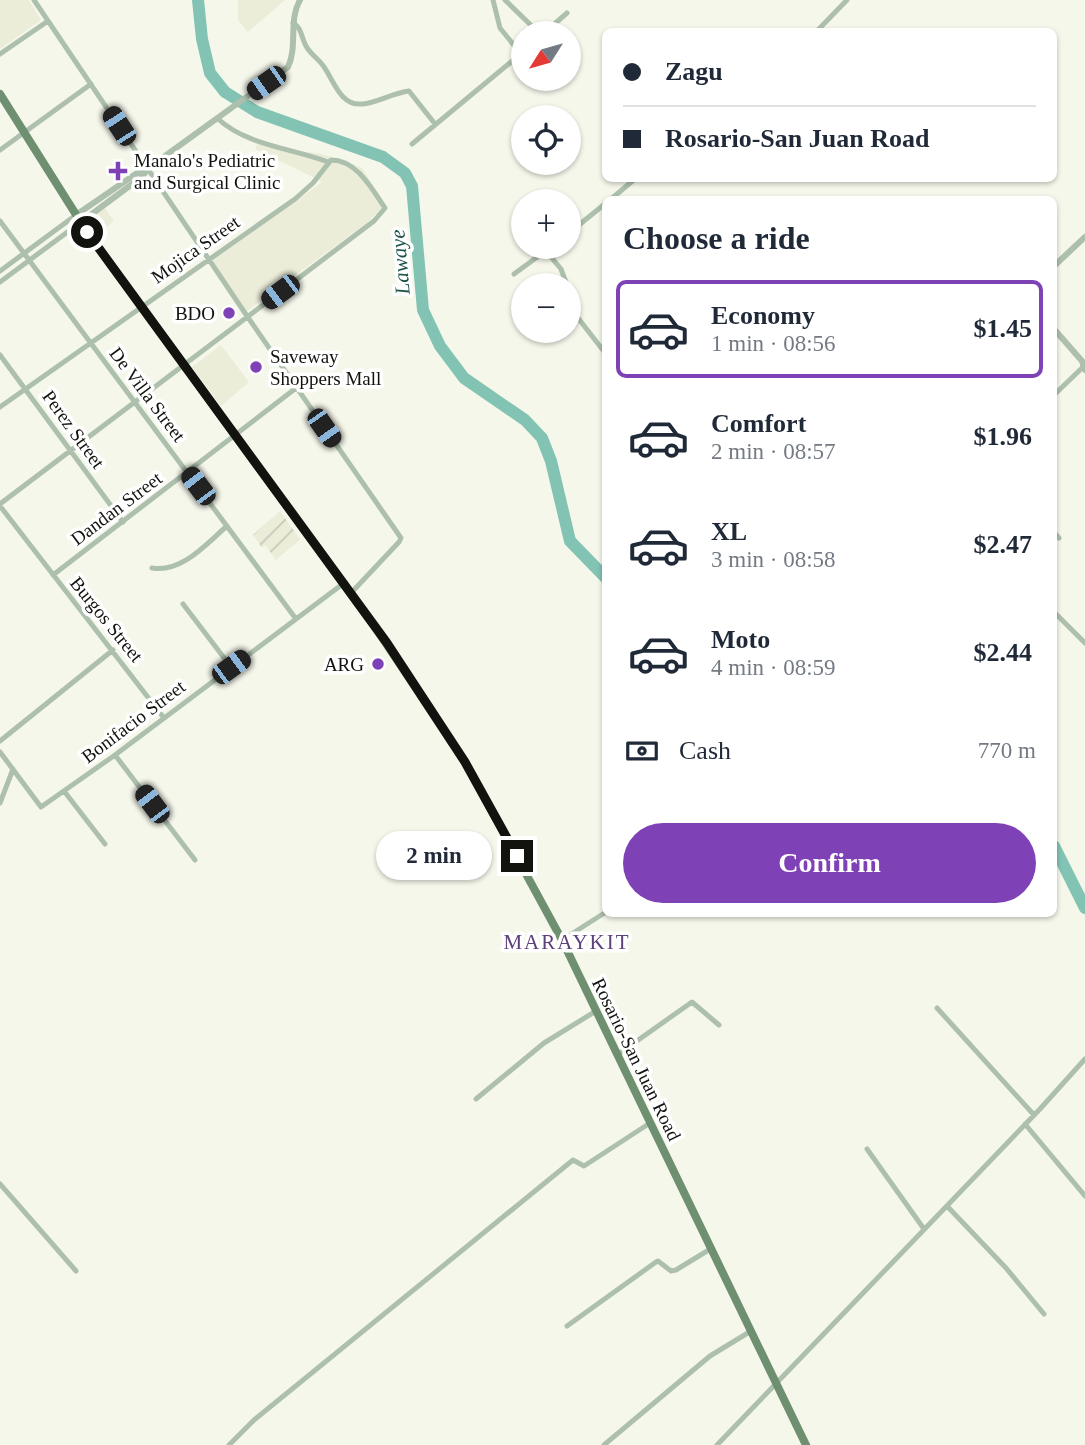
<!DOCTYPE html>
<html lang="en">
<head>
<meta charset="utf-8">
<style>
  :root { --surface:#fff; --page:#f2f2f3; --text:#1f2937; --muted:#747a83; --line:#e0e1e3; --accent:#7e41b6 }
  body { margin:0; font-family:Georgia,serif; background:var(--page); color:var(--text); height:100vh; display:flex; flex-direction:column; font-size:26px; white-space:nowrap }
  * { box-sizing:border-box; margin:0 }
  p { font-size:23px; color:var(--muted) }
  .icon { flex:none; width:38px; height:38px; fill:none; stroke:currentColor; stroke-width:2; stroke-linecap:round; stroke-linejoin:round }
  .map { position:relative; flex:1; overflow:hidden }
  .drawer { position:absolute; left:602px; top:196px; width:455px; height:721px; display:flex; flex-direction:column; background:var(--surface); border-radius:10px; box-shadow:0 2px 5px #0004 }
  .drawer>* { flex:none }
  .top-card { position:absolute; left:602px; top:28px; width:455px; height:154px; border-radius:10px; box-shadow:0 2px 5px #0004; display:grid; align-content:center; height:154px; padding:0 21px; background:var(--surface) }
  .needle { width:46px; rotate:233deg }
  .tools { position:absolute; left:511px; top:21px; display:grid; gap:14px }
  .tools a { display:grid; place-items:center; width:70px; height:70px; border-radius:50%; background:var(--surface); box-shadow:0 2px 5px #0004; font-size:35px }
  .end { position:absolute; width:32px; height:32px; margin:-16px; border:9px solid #12120f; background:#fff; box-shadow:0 0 0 4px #fff }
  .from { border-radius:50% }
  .bubble { position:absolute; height:49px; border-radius:24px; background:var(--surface); box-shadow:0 2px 5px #0004; font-size:23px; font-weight:700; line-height:49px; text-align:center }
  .car { position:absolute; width:21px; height:42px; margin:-21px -10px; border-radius:9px; box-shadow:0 0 5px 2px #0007; background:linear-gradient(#222 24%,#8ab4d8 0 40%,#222 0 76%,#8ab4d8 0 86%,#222 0) }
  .top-card b { display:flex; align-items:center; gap:24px; height:66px; font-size:26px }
  .top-card b+b { border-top:2px solid var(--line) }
  .top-card i { width:18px; height:18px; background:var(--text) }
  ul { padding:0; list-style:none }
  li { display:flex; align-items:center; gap:21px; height:98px; margin:0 14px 10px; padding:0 7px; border:4px solid transparent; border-radius:10px }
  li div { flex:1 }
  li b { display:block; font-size:26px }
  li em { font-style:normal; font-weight:700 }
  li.active { border-color:var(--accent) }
  li>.icon { width:63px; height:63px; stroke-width:1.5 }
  h2 { padding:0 21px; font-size:32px; line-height:84px }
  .pay { display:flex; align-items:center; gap:18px; height:77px; padding:0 21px; font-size:26px }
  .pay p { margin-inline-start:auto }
  .action { display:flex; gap:14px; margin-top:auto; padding:14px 21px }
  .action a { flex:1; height:80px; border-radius:42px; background:var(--accent); color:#fff; font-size:28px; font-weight:700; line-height:80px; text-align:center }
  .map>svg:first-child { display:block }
  .built { fill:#ebedd9 }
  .industrial { fill:url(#industrial-furrows) }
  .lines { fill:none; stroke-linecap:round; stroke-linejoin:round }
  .river { stroke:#82c3b4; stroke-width:12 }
  .minor { stroke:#adbfad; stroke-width:5 }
  .tertiary { stroke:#adbfad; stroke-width:6 }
  .primary { stroke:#6f9070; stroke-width:8 }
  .route { stroke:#12120f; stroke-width:9 }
  .poi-dot { fill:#7e41b6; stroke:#fff; stroke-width:2.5 }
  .labels { text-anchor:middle; stroke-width:7; stroke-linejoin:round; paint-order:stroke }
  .poi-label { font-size:19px; fill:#12120f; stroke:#fff; text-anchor:start }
  .street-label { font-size:19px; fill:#12120f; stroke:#fff }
  .water-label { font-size:21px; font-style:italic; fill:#1d5449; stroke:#fff }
  .neighbourhood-label { font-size:21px; letter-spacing:2px; fill:#5c3f7b; stroke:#fff }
</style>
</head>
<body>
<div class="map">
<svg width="1085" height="1445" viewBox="0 0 1085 1445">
  <defs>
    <pattern id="industrial-furrows" width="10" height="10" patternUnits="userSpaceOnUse" patternTransform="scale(1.75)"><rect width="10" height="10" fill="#ebedd9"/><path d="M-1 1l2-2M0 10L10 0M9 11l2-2" fill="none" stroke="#c8cab9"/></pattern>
  </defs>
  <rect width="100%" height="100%" fill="#f6f7eb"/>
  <!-- built -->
  <path class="built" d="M 0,0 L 29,0 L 41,20 L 0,49 Z
    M 238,0 L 285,0 L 248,32 L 238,20 Z
    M 260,139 L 286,150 L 317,153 L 346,161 L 362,168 L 385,204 L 368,222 L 247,311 L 212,261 L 321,183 L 319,180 L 255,149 Z
    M 105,208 L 114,221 L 96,235 L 86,222 Z
    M 221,345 L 249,382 L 221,406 L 192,367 Z"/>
  <!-- industrial -->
  <path class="industrial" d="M 280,511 L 300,539 L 276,560 L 265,545 L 262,548 L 253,535 Z"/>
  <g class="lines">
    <!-- river -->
    <path class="river" d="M 198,0 L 202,39 L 210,73 L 225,92 L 257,112 L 383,157 L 405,173 L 412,186 L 423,310 L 440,346 L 464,378 L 525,420 L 542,438 L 551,461 L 570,541 L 606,578
      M 1054,846 L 1085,908"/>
    <!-- minor -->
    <path class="minor" d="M 34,0 L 247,316 L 401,538 L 399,542 L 351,593
      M 493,0 L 500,28 L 521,54
      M 505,0 L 539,33
      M 293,23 C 302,28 301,37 306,46 C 311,55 319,59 324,67 C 334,81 340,105 361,104 C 375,104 392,93 409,91 L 435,124
      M 816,32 L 847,0
      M 544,33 L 567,13
      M 0,54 L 48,21
      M 217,118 C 247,146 292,148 328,162
      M 412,144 L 523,52
      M 0,150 L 91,84
      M 610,200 L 636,178
      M 0,221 L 296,619
      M 569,233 L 606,203
      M 546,251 L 561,269 L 567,285
      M 0,271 L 76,215
      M 514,274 L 551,247
      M 0,282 L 81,222
      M 569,291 L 578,318 L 606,354
      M 0,355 L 123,522
      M 1054,395 L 1084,366
      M 0,407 L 295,199 L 313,183 L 331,160 C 357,160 372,189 385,208 L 374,221 L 0,504
      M 0,506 L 164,718
      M 1054,532 L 1059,538
      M 152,568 C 182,573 206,544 227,526
      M 53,575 L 296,388
      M 183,604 L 231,667
      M 1054,612 L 1085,643
      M 0,741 L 113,650
      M 0,752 L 41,807 L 115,755 L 344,583
      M 115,755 L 195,860
      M 64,791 L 105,844
      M 0,803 L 13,769
      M 562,940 L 606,912
      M 937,1008 L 1034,1115
      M 617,1055 L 692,1002 L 719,1025
      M 476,1099 L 544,1043 L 596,1011
      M 1025,1124 L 1085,1196
      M 867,1149 L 924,1229
      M 0,1184 L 76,1271
      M 947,1206 L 1006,1268 L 1044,1314
      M 567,1326 L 656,1262 L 658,1261 L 671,1271 L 676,1270 L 712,1248
      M 229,1445 L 254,1420 L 573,1160 L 584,1166 L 650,1123
      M 604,1445 L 710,1356 L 751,1331
      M 717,1445 L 1040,1109 L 1085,1059"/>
    <!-- tertiary -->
    <path class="tertiary" d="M 76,215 L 140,171 L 147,169 L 288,67 C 298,46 288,21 300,0
      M 81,222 L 143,176 L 147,169
      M 1054,266 L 1085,237
      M 1054,329 L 1082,361 L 1085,370"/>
    <!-- primary -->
    <path class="primary" d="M 0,94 L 87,232 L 377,630 L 465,762 L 562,940 L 806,1445"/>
  </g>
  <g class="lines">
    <!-- route -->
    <path class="route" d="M 87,232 L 387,643 L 465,762 L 517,856"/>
  </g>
  <!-- markers -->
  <g class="poi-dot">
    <path d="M114.5 160.5h7v7h7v7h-7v7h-7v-7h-7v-7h7z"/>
    <circle cx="229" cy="313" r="7"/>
    <circle cx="256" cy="367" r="7"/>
    <circle cx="378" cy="664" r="7"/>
  </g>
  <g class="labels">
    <!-- poi labels -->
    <g class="poi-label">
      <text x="134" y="167">Manalo's Pediatric<tspan x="134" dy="22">and Surgical Clinic</tspan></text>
      <text x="215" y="320" text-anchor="end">BDO</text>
      <text x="270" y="363">Saveway<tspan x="270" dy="22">Shoppers Mall</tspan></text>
      <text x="364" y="671" text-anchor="end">ARG</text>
    </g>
    <!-- street labels -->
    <g class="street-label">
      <text transform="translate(195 249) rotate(-35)" y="7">Mojica Street</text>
      <text transform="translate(148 394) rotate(53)" y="7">De Villa Street</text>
      <text transform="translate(74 429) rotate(54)" y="7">Perez Street</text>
      <text transform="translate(116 508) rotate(-37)" y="7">Dandan Street</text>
      <text transform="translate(107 619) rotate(51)" y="7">Burgos Street</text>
      <text transform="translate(133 721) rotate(-37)" y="7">Bonifacio Street</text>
      <text transform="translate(637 1059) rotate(64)" y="7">Rosario-San Juan Road</text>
    </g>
    <!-- water labels -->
    <g class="water-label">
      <text transform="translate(400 262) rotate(-95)" y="7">Lawaye</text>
    </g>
    <!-- neighbourhood labels -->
    <g class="neighbourhood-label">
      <text x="567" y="949">MARAYKIT</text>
    </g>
  </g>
</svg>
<div class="tools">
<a><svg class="needle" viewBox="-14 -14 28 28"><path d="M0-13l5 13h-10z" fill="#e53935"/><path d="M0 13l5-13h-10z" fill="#747a83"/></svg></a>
<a><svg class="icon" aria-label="locate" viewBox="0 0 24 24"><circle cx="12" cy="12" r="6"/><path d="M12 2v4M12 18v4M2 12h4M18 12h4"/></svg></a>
<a>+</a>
<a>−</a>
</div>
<i class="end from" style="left:87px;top:232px"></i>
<i class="end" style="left:517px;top:856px"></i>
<div class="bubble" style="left:376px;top:831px;width:116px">2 min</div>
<i class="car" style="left:266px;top:83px;rotate:235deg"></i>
<i class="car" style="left:119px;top:126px;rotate:327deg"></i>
<i class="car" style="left:280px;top:292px;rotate:233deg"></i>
<i class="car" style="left:324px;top:428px;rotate:145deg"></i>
<i class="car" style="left:198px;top:486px;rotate:323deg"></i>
<i class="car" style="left:231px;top:667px;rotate:54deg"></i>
<i class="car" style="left:152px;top:804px;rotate:323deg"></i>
<div class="top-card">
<b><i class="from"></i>Zagu</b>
<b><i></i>Rosario-San Juan Road</b>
</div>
<section class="drawer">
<h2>Choose a ride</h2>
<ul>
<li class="active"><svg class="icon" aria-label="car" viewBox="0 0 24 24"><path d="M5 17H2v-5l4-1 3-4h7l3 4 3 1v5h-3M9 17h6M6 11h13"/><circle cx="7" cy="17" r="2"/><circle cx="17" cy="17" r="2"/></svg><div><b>Economy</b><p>1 min · 08:56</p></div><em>$1.45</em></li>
<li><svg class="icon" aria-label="car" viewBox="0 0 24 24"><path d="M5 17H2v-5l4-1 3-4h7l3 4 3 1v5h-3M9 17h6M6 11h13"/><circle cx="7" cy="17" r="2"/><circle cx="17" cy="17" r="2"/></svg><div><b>Comfort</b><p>2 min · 08:57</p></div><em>$1.96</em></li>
<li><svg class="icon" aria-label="car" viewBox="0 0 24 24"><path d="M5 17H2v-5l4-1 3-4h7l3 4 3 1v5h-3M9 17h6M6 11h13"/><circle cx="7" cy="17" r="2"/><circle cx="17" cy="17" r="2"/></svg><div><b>XL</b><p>3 min · 08:58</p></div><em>$2.47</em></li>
<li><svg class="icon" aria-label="car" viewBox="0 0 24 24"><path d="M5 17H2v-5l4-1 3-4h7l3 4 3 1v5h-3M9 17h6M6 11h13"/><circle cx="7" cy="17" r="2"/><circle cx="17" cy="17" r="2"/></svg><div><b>Moto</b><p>4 min · 08:59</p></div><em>$2.44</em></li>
</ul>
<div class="pay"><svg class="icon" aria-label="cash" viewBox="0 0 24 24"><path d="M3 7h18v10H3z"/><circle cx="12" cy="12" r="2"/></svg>Cash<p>770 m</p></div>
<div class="action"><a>Confirm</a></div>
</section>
</div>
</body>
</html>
